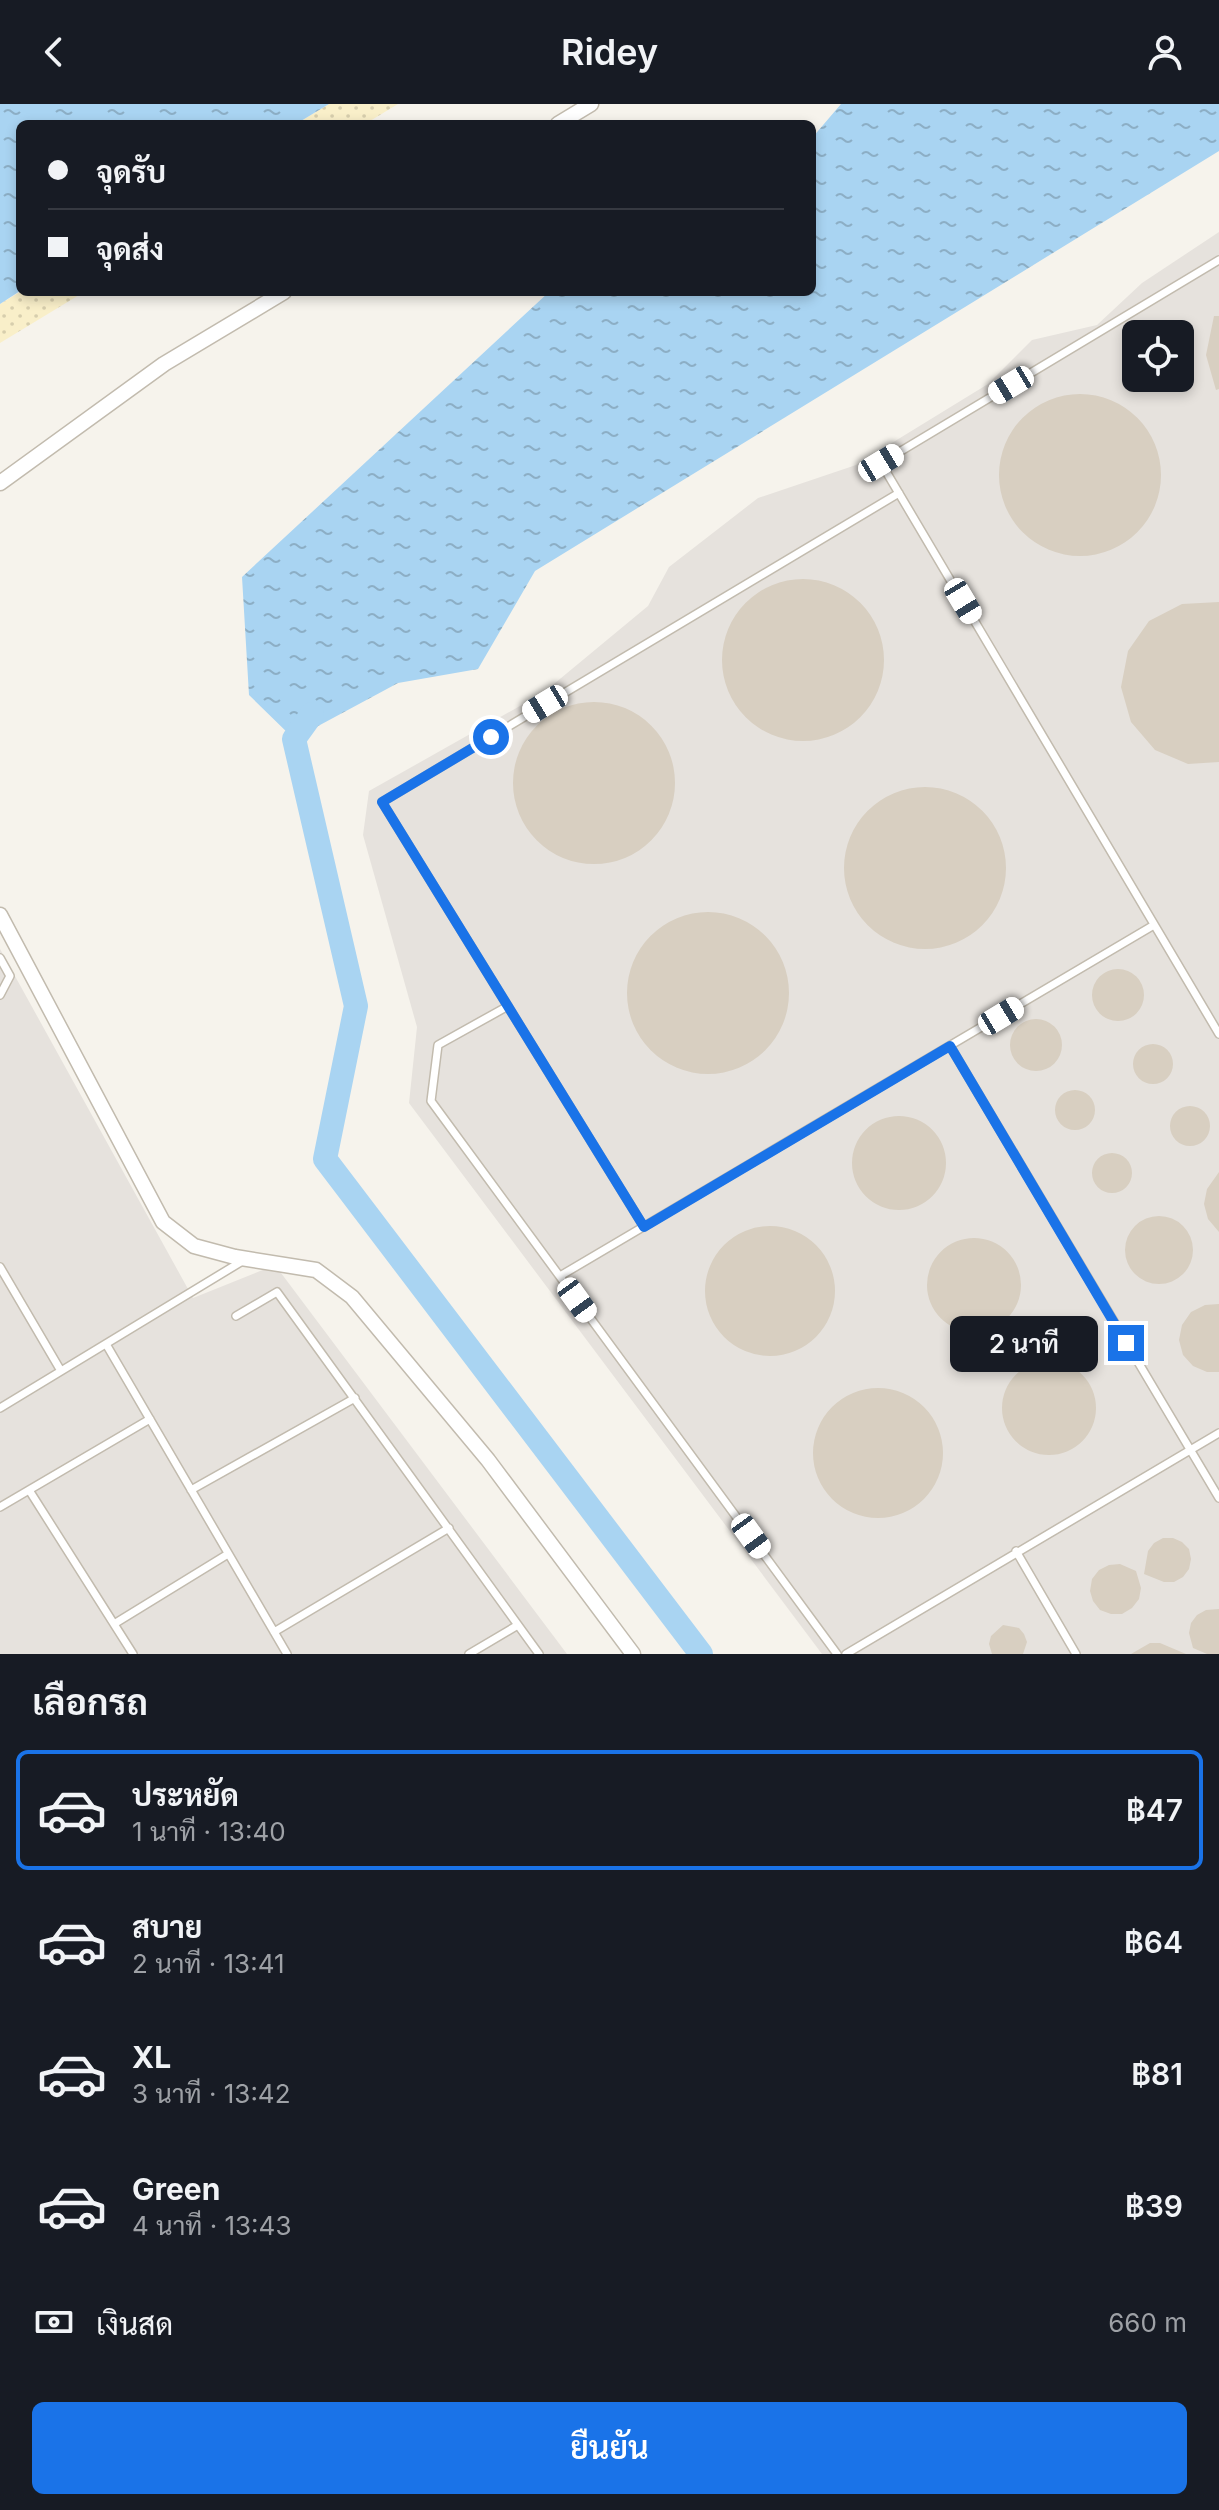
<!DOCTYPE html>
<html lang="th">
<head>
<meta charset="utf-8">
<style>
  :root { --surface:#171b24; --page:#20242c; --text:#f1f3f6; --muted:#9ea1a6; --line:#363941; --accent:#1a73e8 }
  body { margin:0; font-family:Inter,Sarabun,sans-serif; background:var(--page); color:var(--text); height:100vh; display:flex; flex-direction:column; font-size:30px; white-space:nowrap }
  * { box-sizing:border-box; margin:0 }
  p { font-size:26px; color:var(--muted) }
  .icon { flex:none; width:44px; height:44px; fill:none; stroke:currentColor; stroke-width:2; stroke-linecap:round; stroke-linejoin:round }
  .map { position:relative; height:1550px; overflow:hidden }
  .drawer { display:flex; flex-direction:column; background:var(--surface); flex:1 }
  .drawer>* { flex:none }
  .hud { position:absolute; left:16px; top:16px; width:800px; height:176px; border-radius:12px; box-shadow:0 4px 12px #0003; display:grid; align-content:center; height:176px; padding:0 32px; background:var(--surface) }
  .buttons { position:absolute; left:1122px; top:216px; display:grid; gap:16px }
  .buttons a { display:grid; place-items:center; width:72px; height:72px; border-radius:12px; background:var(--surface); box-shadow:0 4px 12px #0003; font-size:40px }
  .end { position:absolute; width:36px; height:36px; margin:-18px; border:10px solid #1a73e8; background:#fff; box-shadow:0 0 0 4px #fff }
  .from { border-radius:50% }
  .bubble { position:absolute; height:56px; border-radius:12px; background:var(--surface); box-shadow:0 4px 12px #0003; font-size:26px; font-weight:600; line-height:56px; text-align:center }
  .car { position:absolute; width:24px; height:48px; margin:-24px -12px; border-radius:10px; box-shadow:0 0 6px 2px #0007; background:linear-gradient(#fff 24%,#345 0 40%,#fff 0 76%,#345 0 86%,#fff 0) }
  .hud b { display:flex; align-items:center; gap:28px; height:76px; font-size:30px }
  .hud b+b { border-top:2px solid var(--line) }
  .hud i { width:20px; height:20px; background:var(--text) }
  ul { padding:0; list-style:none }
  li { display:flex; align-items:center; gap:24px; height:120px; margin:0 16px 12px; padding:0 16px; border:4px solid transparent; border-radius:12px }
  li div { flex:1 }
  li b { display:block; font-size:30px }
  li em { font-style:normal; font-weight:600 }
  li.active { border-color:var(--accent) }
  li>.icon { width:72px; height:72px; stroke-width:1.5 }
  h2 { padding:0 32px; font-size:36px; line-height:96px }
  .pay { display:flex; align-items:center; gap:20px; height:88px; padding:0 32px; font-size:30px }
  .pay p { margin-inline-start:auto }
  .cta { display:flex; gap:16px; margin-top:auto; padding:16px 32px }
  .cta a { flex:1; height:92px; border-radius:12px; background:var(--accent); color:#fff; font-size:32px; font-weight:600; line-height:92px; text-align:center }
  header { display:flex; justify-content:space-between; align-items:center; height:104px; padding:0 32px; background:var(--surface); font-size:36px; font-weight:600 }
  .map>svg:first-child { display:block }
  .industrial { fill:#e6e2dd; fill-rule:evenodd }
  .sand { fill:url(#sand-dots) }
  .water { fill:url(#water-ripples) }
  .lines { fill:none; stroke-linecap:round; stroke-linejoin:round }
  .river { stroke:#a9d4f2; stroke-width:24 }
  .building { fill:#d8cfc1 }
  .service-casing { stroke:#c2bbae; stroke-width:10 }
  .minor-casing { stroke:#c2bbae; stroke-width:17 }
  .service { stroke:#fff; stroke-width:7 }
  .minor { stroke:#fff; stroke-width:14 }
  .route { stroke:#1a73e8; stroke-width:10 }
</style>
</head>
<body>
<header><svg class="icon" aria-label="back" viewBox="0 0 24 24"><path d="M15 5l-7 7 7 7"/></svg>Ridey<svg class="icon" aria-label="person" viewBox="0 0 24 24"><circle cx="12" cy="8" r="4"/><path d="M4 21q1-7 8-7t8 7"/></svg></header>
<div class="map">
<svg width="1219" height="1550" viewBox="0 0 1219 1550">
  <defs>
    <pattern id="sand-dots" width="8" height="8" patternUnits="userSpaceOnUse" patternTransform="scale(2)"><rect width="8" height="8" fill="#f9efc9"/><path d="M2 2h.1M6 6h.1" fill="none" stroke="#d7cead" stroke-width="1.8" stroke-linecap="round"/></pattern>
    <pattern id="water-ripples" width="26" height="14" patternUnits="userSpaceOnUse" patternTransform="scale(2)"><rect width="26" height="14" fill="#a9d4f2"/><path d="M2 4q2-2 4 0t4 0M15 11q2-2 4 0t4 0" fill="none" stroke="#8caec5"/></pattern>
  </defs>
  <rect width="100%" height="100%" fill="#f6f3ec"/>
  <!-- industrial -->
  <path class="industrial" d="M 1219,128 L 1219,1550 L 822,1550 L 409,999 L 417,923 L 363,731 L 369,687 L 543,589 L 648,502 L 669,463 L 758,394 L 856,361 L 988,280 L 1032,236 L 1097,221 L 1142,179 ZM 1136,230 L 1180,230 L 1180,274 L 1136,274 Z
    M 0,845 L 193,1194 L 275,1161 L 567,1550 L 0,1550 Z"/>
  <!-- sand -->
  <path class="sand" d="M 329,0 L 398,0 L 365,20 L 296,20 Z
    M 20,188 L 84,188 L 0,239 L 0,200 Z"/>
  <!-- water -->
  <path class="water" d="M 0,0 L 329,0 L 296,20 L 20,20 L 20,187 L 0,200 Z
    M 841,0 L 1219,0 L 1219,47 L 535,467 L 478,565 L 398,579 L 294,635 L 249,591 L 242,473 L 549,188 L 812,188 L 812,34 Z"/>
  <g class="lines">
    <!-- river -->
    <path class="river" d="M 312,610 L 294,635 L 356,902 L 325,1055 L 701,1550"/>
  </g>
  <!-- building -->
  <path class="building" d="M 1214,212 L 1219,212 L 1219,285 L 1216,286 L 1206,251 Z
    M999 371a81 81 0 1 1 162 0a81 81 0 1 1-162 0Z
    M722 556a81 81 0 1 1 162 0a81 81 0 1 1-162 0Z
    M 1219,498 L 1219,658 L 1188,660 L 1155,646 L 1131,618 L 1121,583 L 1128,547 L 1149,517 L 1182,500 Z
    M513 679a81 81 0 1 1 162 0a81 81 0 1 1-162 0Z
    M844 764a81 81 0 1 1 162 0a81 81 0 1 1-162 0Z
    M627 889a81 81 0 1 1 162 0a81 81 0 1 1-162 0Z
    M1092 891a26 26 0 1 1 52 0a26 26 0 1 1-52 0Z
    M1010 941a26 26 0 1 1 52 0a26 26 0 1 1-52 0Z
    M1133 960a20 20 0 1 1 40 0a20 20 0 1 1-40 0Z
    M1055 1006a20 20 0 1 1 40 0a20 20 0 1 1-40 0Z
    M1170 1022a20 20 0 1 1 40 0a20 20 0 1 1-40 0Z
    M852 1059a47 47 0 1 1 94 0a47 47 0 1 1-94 0Z
    M1092 1069a20 20 0 1 1 40 0a20 20 0 1 1-40 0Z
    M 1219,1068 L 1219,1128 L 1208,1115 L 1204,1100 L 1207,1085 Z
    M1125 1146a34 34 0 1 1 68 0a34 34 0 1 1-68 0Z
    M705 1187a65 65 0 1 1 130 0a65 65 0 1 1-130 0Z
    M927 1181a47 47 0 1 1 94 0a47 47 0 1 1-94 0Z
    M 1219,1200 L 1219,1268 L 1207,1268 L 1193,1262 L 1183,1251 L 1179,1236 L 1182,1221 L 1191,1208 L 1205,1201 Z
    M1002 1304a47 47 0 1 1 94 0a47 47 0 1 1-94 0Z
    M813 1349a65 65 0 1 1 130 0a65 65 0 1 1-130 0Z
    M 1163,1434 L 1173,1434 L 1182,1438 L 1189,1445 L 1191,1455 L 1189,1465 L 1183,1473 L 1174,1478 L 1164,1478 L 1144,1470 L 1148,1447 L 1154,1439 Z
    M 1120,1460 L 1136,1467 L 1141,1484 L 1139,1495 L 1132,1504 L 1122,1510 L 1111,1510 L 1100,1506 L 1093,1497 L 1090,1487 L 1092,1475 L 1099,1466 L 1109,1461 Z
    M 1219,1505 L 1219,1550 L 1207,1550 L 1193,1544 L 1189,1529 L 1191,1519 L 1197,1511 L 1206,1506 Z
    M 1003,1521 L 1019,1524 L 1024,1530 L 1027,1538 L 1023,1550 L 992,1550 L 989,1540 L 991,1532 Z
    M 1150,1539 L 1160,1539 L 1186,1550 L 1131,1550 Z"/>
  <g class="lines">
    <!-- service casing -->
    <g class="service-casing">
      <path id="service" d="M 1219,156 L 881,359 L 1219,930
        M 0,854 L 10,872 L 0,891
        M 508,902 L 438,941 L 431,997 L 837,1550
        M 950,942 L 1219,1394
        M 644,1123 L 382,698 L 899,389
        M 0,1163 L 61,1267
        M 560,1172 L 1154,821
        M 236,1212 L 277,1188 L 539,1550
        M 106,1240 L 287,1550
        M 0,1304 L 244,1156
        M 29,1386 L 133,1550
        M 191,1386 L 355,1294
        M 0,1403 L 150,1315
        M 1016,1447 L 1076,1550
        M 114,1520 L 228,1450
        M 274,1528 L 449,1424
        M 469,1550 L 518,1521
        M 846,1550 L 1219,1329"/>
    </g>
    <!-- minor casing -->
    <g class="minor-casing">
      <path id="minor" d="M 558,20 L 591,0
        M 0,379 L 164,260 L 284,188
        M 0,811 L 163,1118 L 194,1142 L 235,1153 L 316,1166 L 352,1193 L 488,1356 L 633,1550"/>
    </g>
    <!-- service -->
    <use href="#service" class="service"/>
    <!-- minor -->
    <use href="#minor" class="minor"/>
  </g>
  <g class="lines">
    <!-- route -->
    <path class="route" d="M 491,633 L 382,698 L 644,1123 L 950,942 L 1126,1239"/>
  </g>
</svg>
<div class="buttons">
<a><svg class="icon" aria-label="locate" viewBox="0 0 24 24"><circle cx="12" cy="12" r="6"/><path d="M12 2v4M12 18v4M2 12h4M18 12h4"/></svg></a>
</div>
<i class="end from" style="left:491px;top:633px"></i>
<i class="end" style="left:1126px;top:1239px"></i>
<div class="bubble" style="left:950px;top:1212px;width:148px">2 นาที</div>
<i class="car" style="left:1011px;top:281px;rotate:239deg"></i>
<i class="car" style="left:881px;top:359px;rotate:59deg"></i>
<i class="car" style="left:963px;top:497px;rotate:149deg"></i>
<i class="car" style="left:545px;top:600px;rotate:239deg"></i>
<i class="car" style="left:1001px;top:912px;rotate:59deg"></i>
<i class="car" style="left:577px;top:1196px;rotate:144deg"></i>
<i class="car" style="left:751px;top:1432px;rotate:144deg"></i>
<div class="hud">
<b><i class="from"></i>จุดรับ</b>
<b><i></i>จุดส่ง</b>
</div>
</div>
<section class="drawer">
<h2>เลือกรถ</h2>
<ul>
<li class="active"><svg class="icon" aria-label="car" viewBox="0 0 24 24"><path d="M5 17H2v-5l4-1 3-4h7l3 4 3 1v5h-3M9 17h6M6 11h13"/><circle cx="7" cy="17" r="2"/><circle cx="17" cy="17" r="2"/></svg><div><b>ประหยัด</b><p>1 นาที · 13:40</p></div><em>฿47</em></li>
<li><svg class="icon" aria-label="car" viewBox="0 0 24 24"><path d="M5 17H2v-5l4-1 3-4h7l3 4 3 1v5h-3M9 17h6M6 11h13"/><circle cx="7" cy="17" r="2"/><circle cx="17" cy="17" r="2"/></svg><div><b>สบาย</b><p>2 นาที · 13:41</p></div><em>฿64</em></li>
<li><svg class="icon" aria-label="car" viewBox="0 0 24 24"><path d="M5 17H2v-5l4-1 3-4h7l3 4 3 1v5h-3M9 17h6M6 11h13"/><circle cx="7" cy="17" r="2"/><circle cx="17" cy="17" r="2"/></svg><div><b>XL</b><p>3 นาที · 13:42</p></div><em>฿81</em></li>
<li><svg class="icon" aria-label="car" viewBox="0 0 24 24"><path d="M5 17H2v-5l4-1 3-4h7l3 4 3 1v5h-3M9 17h6M6 11h13"/><circle cx="7" cy="17" r="2"/><circle cx="17" cy="17" r="2"/></svg><div><b>Green</b><p>4 นาที · 13:43</p></div><em>฿39</em></li>
</ul>
<div class="pay"><svg class="icon" aria-label="cash" viewBox="0 0 24 24"><path d="M3 7h18v10H3z"/><circle cx="12" cy="12" r="2"/></svg>เงินสด<p>660 m</p></div>
<div class="cta"><a>ยืนยัน</a></div>
</section>
</body>
</html>
